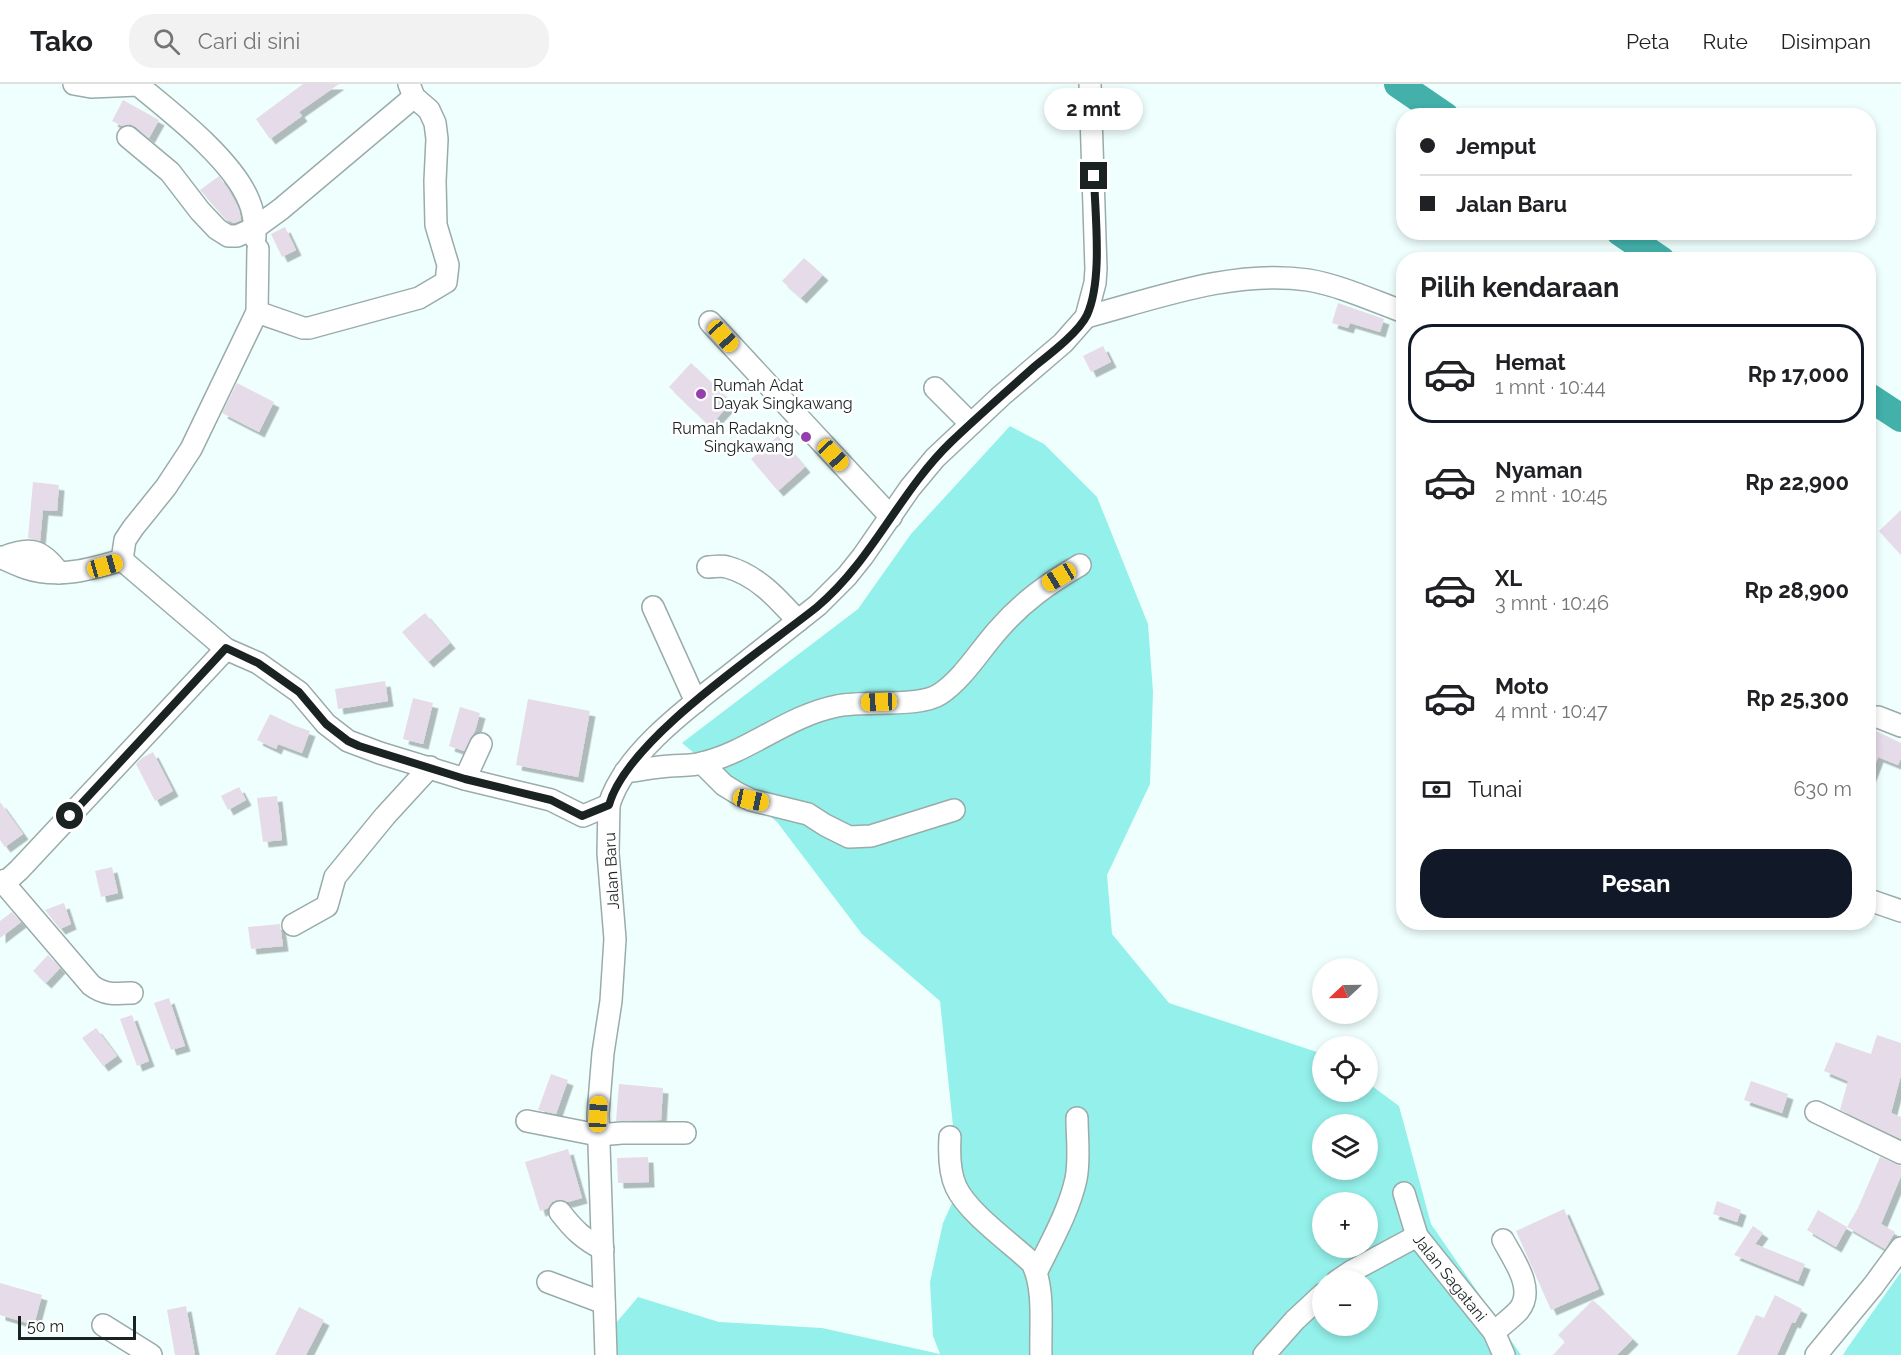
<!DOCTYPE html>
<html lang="id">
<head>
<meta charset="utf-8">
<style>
  :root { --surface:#fff; --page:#f2f2f2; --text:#202124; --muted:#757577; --line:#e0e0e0; --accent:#111827 }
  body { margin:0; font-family:Raleway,sans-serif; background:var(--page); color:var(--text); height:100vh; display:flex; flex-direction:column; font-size:22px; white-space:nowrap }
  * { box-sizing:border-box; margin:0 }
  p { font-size:20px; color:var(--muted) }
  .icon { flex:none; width:33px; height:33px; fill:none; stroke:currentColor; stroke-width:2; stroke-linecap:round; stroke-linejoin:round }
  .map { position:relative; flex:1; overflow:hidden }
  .side { position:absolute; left:1396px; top:168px; width:480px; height:678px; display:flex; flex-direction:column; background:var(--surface); border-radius:24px; box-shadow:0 3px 9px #0003 }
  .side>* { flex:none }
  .guide { position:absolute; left:1396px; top:24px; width:480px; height:132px; border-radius:24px; box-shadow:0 3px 9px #0003; display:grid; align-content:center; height:132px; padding:0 24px; background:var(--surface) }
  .needle { width:39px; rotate:248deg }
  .fabs { position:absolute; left:1312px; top:874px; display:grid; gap:12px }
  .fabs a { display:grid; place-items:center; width:66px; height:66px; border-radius:50%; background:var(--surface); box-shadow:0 3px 9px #0003; font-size:30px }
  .scale { position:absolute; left:18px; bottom:15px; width:118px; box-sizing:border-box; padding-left:6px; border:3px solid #1b2222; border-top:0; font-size:16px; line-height:21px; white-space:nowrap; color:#1b2222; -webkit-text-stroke:4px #fff; paint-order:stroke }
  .end { position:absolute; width:27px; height:27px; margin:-14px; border:8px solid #1b2222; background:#fff; box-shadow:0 0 0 3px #fff }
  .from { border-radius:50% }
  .bubble { position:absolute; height:42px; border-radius:21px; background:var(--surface); box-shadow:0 3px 9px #0003; font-size:20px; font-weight:700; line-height:42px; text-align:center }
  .car { position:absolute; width:18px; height:36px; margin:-18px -9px; border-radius:8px; box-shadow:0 0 4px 2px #0007; background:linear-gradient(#f5c518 24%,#345 0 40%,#f5c518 0 76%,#345 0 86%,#f5c518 0) }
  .guide b { display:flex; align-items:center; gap:21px; height:57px; font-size:22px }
  .guide b+b { border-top:2px solid var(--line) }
  .guide i { width:15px; height:15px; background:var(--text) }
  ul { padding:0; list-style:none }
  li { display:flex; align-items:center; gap:18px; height:99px; margin:0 12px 9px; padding:0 12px; border:3px solid transparent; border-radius:24px }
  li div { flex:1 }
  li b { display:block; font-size:22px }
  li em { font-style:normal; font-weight:700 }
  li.selected { border-color:var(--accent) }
  li>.icon { width:54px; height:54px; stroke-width:1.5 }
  h2 { padding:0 24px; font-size:27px; line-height:72px }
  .pay { display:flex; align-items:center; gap:15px; height:66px; padding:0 24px; font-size:22px }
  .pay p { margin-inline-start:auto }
  .primary-button { display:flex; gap:12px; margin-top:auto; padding:12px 24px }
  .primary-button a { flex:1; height:69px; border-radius:24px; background:var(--accent); color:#fff; font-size:24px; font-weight:700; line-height:69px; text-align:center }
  header { display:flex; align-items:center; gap:36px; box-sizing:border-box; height:84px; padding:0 30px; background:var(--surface); border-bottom:2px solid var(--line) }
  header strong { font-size:28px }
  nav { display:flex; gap:33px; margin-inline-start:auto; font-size:21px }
  .search { width:420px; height:54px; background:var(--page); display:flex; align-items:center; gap:15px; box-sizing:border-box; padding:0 21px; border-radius:24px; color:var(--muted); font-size:22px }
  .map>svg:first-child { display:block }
  .green { fill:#94f0ea; fill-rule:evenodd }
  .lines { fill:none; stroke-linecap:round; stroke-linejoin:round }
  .river { stroke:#43b0aa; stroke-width:28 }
  .building { fill:#e6dbe9; filter:url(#shadow) }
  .minor-casing { stroke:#99acaa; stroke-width:24 }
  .minor { stroke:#fff; stroke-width:21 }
  .route { stroke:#1b2222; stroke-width:8 }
  .poi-dot { fill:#953fac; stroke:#fff; stroke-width:2 }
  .labels { text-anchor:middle; stroke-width:5; stroke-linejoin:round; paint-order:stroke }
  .poi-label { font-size:16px; fill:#1b2222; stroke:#fff; text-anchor:start }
  .street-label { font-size:16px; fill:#1b2222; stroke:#fff }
</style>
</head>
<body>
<header>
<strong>Tako</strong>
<div class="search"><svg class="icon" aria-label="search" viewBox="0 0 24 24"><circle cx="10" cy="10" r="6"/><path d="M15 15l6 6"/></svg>Cari di sini</div>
<nav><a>Peta</a><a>Rute</a><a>Disimpan</a></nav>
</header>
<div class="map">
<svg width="1901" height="1271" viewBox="0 0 1901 1271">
  <defs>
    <filter id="shadow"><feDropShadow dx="5.5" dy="5.5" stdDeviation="0" flood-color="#0004"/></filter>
  </defs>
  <rect width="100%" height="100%" fill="#effffd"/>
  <!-- green -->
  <path class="green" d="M 1010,342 L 1044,360 L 1097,413 L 1148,540 L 1153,608 L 1150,700 L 1107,791 L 1112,850 L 1169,919 L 1323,970 L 1323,1008 L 1368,1008 L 1368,999 L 1399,1022 L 1431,1140 L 1521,1271 L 617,1271 L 616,1239 L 638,1213 L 719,1238 L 822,1244 L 940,1270 L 933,1252 L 930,1198 L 943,1139 L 963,1095 L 953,1042 L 940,917 L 862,850 L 777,738 L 682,659 L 858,525 L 911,450 ZM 1323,1041 L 1368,1041 L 1368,1086 L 1323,1086 ZM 1323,1119 L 1368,1119 L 1368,1164 L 1323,1164 ZM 1323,1197 L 1368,1197 L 1368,1242 L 1323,1242 Z
    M 1901,1188 L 1901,1271 L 1843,1271 L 1848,1263 Z"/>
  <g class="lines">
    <!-- river -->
    <path class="river" d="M 1398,0 L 1445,32
      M 1620,148 L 1661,176
      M 1869,313 L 1901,334"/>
  </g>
  <!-- building -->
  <path class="building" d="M 303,0 L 339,0 L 299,28 L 302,32 L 270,55 L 256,35 Z
    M 123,16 L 159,36 L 149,54 L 136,43 L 130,40 L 122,42 L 112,37 Z
    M 219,92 L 230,108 L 239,125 L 241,136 L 234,139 L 225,135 L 200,106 Z
    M 285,143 L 296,166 L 282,173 L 271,150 Z
    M 804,174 L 823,191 L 801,214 L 782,197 Z
    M 1338,219 L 1384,235 L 1380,248 L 1350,239 L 1348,244 L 1332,239 Z
    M 1103,262 L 1111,278 L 1091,288 L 1083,272 Z
    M 691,279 L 732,318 L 710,342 L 669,303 Z
    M 237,299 L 274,318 L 259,348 L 222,329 Z
    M 778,352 L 805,383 L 778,407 L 751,375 Z
    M 33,398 L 59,401 L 57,427 L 43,426 L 40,457 L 28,454 Z
    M 1901,426 L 1901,471 L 1879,447 Z
    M 425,529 L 450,559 L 428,578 L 402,548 Z
    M 385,597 L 388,617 L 338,625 L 335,605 Z
    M 413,614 L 433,619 L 423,660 L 403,655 Z
    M 528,615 L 590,627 L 578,693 L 516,681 Z
    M 460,623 L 480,629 L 475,647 L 464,667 L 449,662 Z
    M 270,630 L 293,641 L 310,647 L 302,669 L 278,660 L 276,665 L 257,656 Z
    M 1872,645 L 1901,659 L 1901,674 L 1898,681 L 1878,673 L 1870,694 L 1869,652 Z
    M 153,668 L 173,707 L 155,717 L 136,680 L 142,674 Z
    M 239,703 L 246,716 L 228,726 L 221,712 Z
    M 277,712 L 282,756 L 263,758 L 257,714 Z
    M 0,718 L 23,750 L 5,763 L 0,756 Z
    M 112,783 L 118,809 L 101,813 L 95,787 Z
    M 64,819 L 71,840 L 60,845 L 45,826 Z
    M 12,828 L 21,838 L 0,854 L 0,837 Z
    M 280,840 L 283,862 L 251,865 L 248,843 Z
    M 48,871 L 60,884 L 46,899 L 33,887 Z
    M 169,914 L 185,962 L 171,966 L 154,919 Z
    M 132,931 L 149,977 L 137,982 L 120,935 Z
    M 96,944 L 117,972 L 103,982 L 82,954 Z
    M 1877,951 L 1901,959 L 1901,991 L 1891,1029 L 1901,1033 L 1901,1055 L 1840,1026 L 1848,997 L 1824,987 L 1836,958 L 1871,970 Z
    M 551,990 L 568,996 L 556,1030 L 538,1026 Z
    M 1751,997 L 1788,1010 L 1782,1029 L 1744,1016 Z
    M 619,1000 L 663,1004 L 661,1036 L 616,1037 Z
    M 568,1065 L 582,1114 L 568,1118 L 558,1116 L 552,1118 L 548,1124 L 540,1127 L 525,1078 Z
    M 648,1073 L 649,1098 L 618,1099 L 617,1074 Z
    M 1880,1073 L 1901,1082 L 1901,1092 L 1881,1140 L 1895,1148 L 1885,1165 L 1847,1143 L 1858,1124 Z
    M 1717,1117 L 1741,1126 L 1737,1138 L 1713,1130 Z
    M 1564,1125 L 1599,1205 L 1551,1226 L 1516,1147 Z
    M 1818,1126 L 1847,1143 L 1836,1163 L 1807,1146 Z
    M 1753,1142 L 1763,1149 L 1755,1160 L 1805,1180 L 1798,1197 L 1734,1171 Z
    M 0,1199 L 42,1211 L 34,1241 L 0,1231 Z
    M 1775,1211 L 1802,1225 L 1795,1239 L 1792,1238 L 1777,1271 L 1737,1271 L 1756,1231 L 1764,1234 Z
    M 1593,1216 L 1633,1255 L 1617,1271 L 1553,1271 L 1565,1258 L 1558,1251 Z
    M 186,1222 L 195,1271 L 175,1271 L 167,1226 Z
    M 299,1223 L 324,1236 L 306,1271 L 275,1271 Z"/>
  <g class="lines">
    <!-- minor casing -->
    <g class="minor-casing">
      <g id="minor">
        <path d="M 74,0 L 91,3 L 138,1 C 172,29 233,76 249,117 C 254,128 255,142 255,154"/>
        <path d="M 128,53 L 170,88 L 200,127 L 217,145 L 228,152 L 237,152 L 255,144 L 281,125 L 414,13"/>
        <path d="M 257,228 L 303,244 L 309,244 L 419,214 L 446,198 L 448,181 L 436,141 L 435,97 L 437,55 L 435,39 L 429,26 L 414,13 L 409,0"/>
        <path d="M 1086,233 C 1157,214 1234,185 1308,196 C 1339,201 1374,217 1404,228"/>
        <path d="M 710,238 L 891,433"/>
        <path d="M 935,304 L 971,340"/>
        <path d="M 0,473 C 9,477 17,481 26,484 C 58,495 92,485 122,476 L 226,565 L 258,579 L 299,608 L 326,640 L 348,657 L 380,669 L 465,695 L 551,716 L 583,732 L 609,721"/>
        <path d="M 2,474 C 29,462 42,465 59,489"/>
        <path d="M 122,476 L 125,456 L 133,444 L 166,403 L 191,365 L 257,228 L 258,165"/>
        <path d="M 708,483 C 714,483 721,481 727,483 C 757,491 778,515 798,537"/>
        <path d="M 653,523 L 696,618"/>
        <path d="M 1878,633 L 1901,642"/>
        <path d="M 702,679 L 724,701 L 737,709 L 751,716 L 808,730 L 825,741 L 849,753 L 871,752 L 954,726"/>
        <path d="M 625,688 C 640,686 655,683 670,682 C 681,681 692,682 702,679 C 749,668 787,632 837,622 C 865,616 919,624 940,610 C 963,595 980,566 998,546 C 1022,518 1049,499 1080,481"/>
        <path d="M 465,695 L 481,660"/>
        <path d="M 2,797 L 91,901 C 104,911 115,910 132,909"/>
        <path d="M 0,798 L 9,795 L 19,786 L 226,565"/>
        <path d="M 1869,816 L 1901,827"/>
        <path d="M 293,841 L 327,822 L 335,793 L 385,732 L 430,683"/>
        <path d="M 1816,1028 L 1901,1069"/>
        <path d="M 527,1037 L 598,1051 L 622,1049 L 685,1049"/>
        <path d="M 950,1053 C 949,1070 949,1088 956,1103 C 968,1129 1011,1159 1032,1179 C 1045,1204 1040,1242 1041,1271"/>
        <path id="s1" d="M 1404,1109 L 1417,1152 L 1494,1248 L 1504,1271"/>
        <path d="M 560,1128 C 573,1145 584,1156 603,1165"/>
        <path d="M 1037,1187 C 1051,1158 1069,1127 1076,1095 C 1080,1075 1077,1054 1077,1034"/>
        <path d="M 1337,1197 L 1352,1187 L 1417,1152"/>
        <path d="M 548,1198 L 604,1219"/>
        <path d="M 103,1241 L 151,1271"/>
        <path d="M 1494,1248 C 1502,1241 1512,1234 1519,1226 C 1536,1205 1513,1175 1503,1156"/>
        <path d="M 606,1271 L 598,1030 L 603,969 L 611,917 L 615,855 L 608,769 L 609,721 C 624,670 690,622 731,590 C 760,567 789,544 818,521 L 847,492 L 863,472 L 910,404 L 935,374 L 1001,312 L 1063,259 L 1086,233 L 1095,199 L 1096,185 L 1090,0"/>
        <path d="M 1264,1271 L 1295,1236 L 1323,1210"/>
        <path d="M 1816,1271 L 1873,1202 L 1901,1164"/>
      </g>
    </g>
    <!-- minor -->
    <use href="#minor" class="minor"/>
  </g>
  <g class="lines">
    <!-- route -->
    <path class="route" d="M 70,732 L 226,564 L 258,579 L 299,608 L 326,640 L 348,657 L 359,662 L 465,695 L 551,716 L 582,732 L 609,721 C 627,655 762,567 817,523 C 872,477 900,407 951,358 C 978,332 1007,307 1035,282 C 1050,270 1079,248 1087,231 C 1103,196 1095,131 1094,92"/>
  </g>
  <!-- markers -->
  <g class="poi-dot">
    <circle cx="701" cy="310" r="6"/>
    <circle cx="806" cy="353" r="6"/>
  </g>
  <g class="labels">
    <!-- poi labels -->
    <g class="poi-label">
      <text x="713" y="307">Rumah Adat<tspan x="713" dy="18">Dayak Singkawang</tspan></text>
      <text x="794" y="350" text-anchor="end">Rumah Radakng<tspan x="794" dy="18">Singkawang</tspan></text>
    </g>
    <!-- street labels -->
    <g class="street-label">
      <text transform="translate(611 787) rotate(-93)" y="6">Jalan Baru</text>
      <text dy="6" stroke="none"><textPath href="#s1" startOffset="98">Jalan Sagatani</textPath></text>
    </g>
  </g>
</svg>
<div class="fabs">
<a><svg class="needle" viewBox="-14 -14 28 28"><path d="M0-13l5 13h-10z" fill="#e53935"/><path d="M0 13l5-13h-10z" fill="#757577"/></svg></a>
<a><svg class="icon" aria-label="locate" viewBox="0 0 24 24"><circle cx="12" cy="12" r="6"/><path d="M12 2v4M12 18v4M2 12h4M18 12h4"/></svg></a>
<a><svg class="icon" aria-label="layers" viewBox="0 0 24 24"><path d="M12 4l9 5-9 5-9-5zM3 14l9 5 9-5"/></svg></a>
<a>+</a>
<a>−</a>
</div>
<div class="scale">50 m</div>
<i class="end from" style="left:70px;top:732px"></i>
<i class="end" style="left:1094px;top:92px"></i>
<div class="bubble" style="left:1044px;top:4px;width:99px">2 mnt</div>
<i class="car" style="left:723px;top:252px;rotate:138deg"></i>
<i class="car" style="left:833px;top:371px;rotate:137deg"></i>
<i class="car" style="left:105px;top:482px;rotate:74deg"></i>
<i class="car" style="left:1059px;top:493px;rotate:239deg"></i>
<i class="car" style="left:879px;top:618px;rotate:268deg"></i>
<i class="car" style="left:751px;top:716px;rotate:102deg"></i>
<i class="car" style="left:598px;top:1030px;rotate:3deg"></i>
<div class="guide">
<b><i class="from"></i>Jemput</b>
<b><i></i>Jalan Baru</b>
</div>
<section class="side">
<h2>Pilih kendaraan</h2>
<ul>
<li class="selected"><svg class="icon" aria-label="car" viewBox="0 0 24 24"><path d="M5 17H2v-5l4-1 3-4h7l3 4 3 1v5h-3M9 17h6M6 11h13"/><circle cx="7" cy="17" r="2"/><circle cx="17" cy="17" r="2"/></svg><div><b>Hemat</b><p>1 mnt · 10:44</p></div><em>Rp 17,000</em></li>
<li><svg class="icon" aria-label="car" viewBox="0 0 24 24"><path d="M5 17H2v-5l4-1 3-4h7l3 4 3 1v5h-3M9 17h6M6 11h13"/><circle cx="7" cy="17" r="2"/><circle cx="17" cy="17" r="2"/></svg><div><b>Nyaman</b><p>2 mnt · 10:45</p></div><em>Rp 22,900</em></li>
<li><svg class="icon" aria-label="car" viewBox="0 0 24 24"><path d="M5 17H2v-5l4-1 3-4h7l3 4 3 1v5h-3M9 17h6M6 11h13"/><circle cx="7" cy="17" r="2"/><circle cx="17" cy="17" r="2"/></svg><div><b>XL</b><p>3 mnt · 10:46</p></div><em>Rp 28,900</em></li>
<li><svg class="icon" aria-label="car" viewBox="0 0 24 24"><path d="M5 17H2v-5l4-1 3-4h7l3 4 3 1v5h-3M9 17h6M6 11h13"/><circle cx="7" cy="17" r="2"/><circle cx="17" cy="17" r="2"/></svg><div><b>Moto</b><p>4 mnt · 10:47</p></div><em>Rp 25,300</em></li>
</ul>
<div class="pay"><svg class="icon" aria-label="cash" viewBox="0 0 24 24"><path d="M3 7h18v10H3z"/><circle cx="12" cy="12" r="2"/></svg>Tunai<p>630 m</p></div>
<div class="primary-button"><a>Pesan</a></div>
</section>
</div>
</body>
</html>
